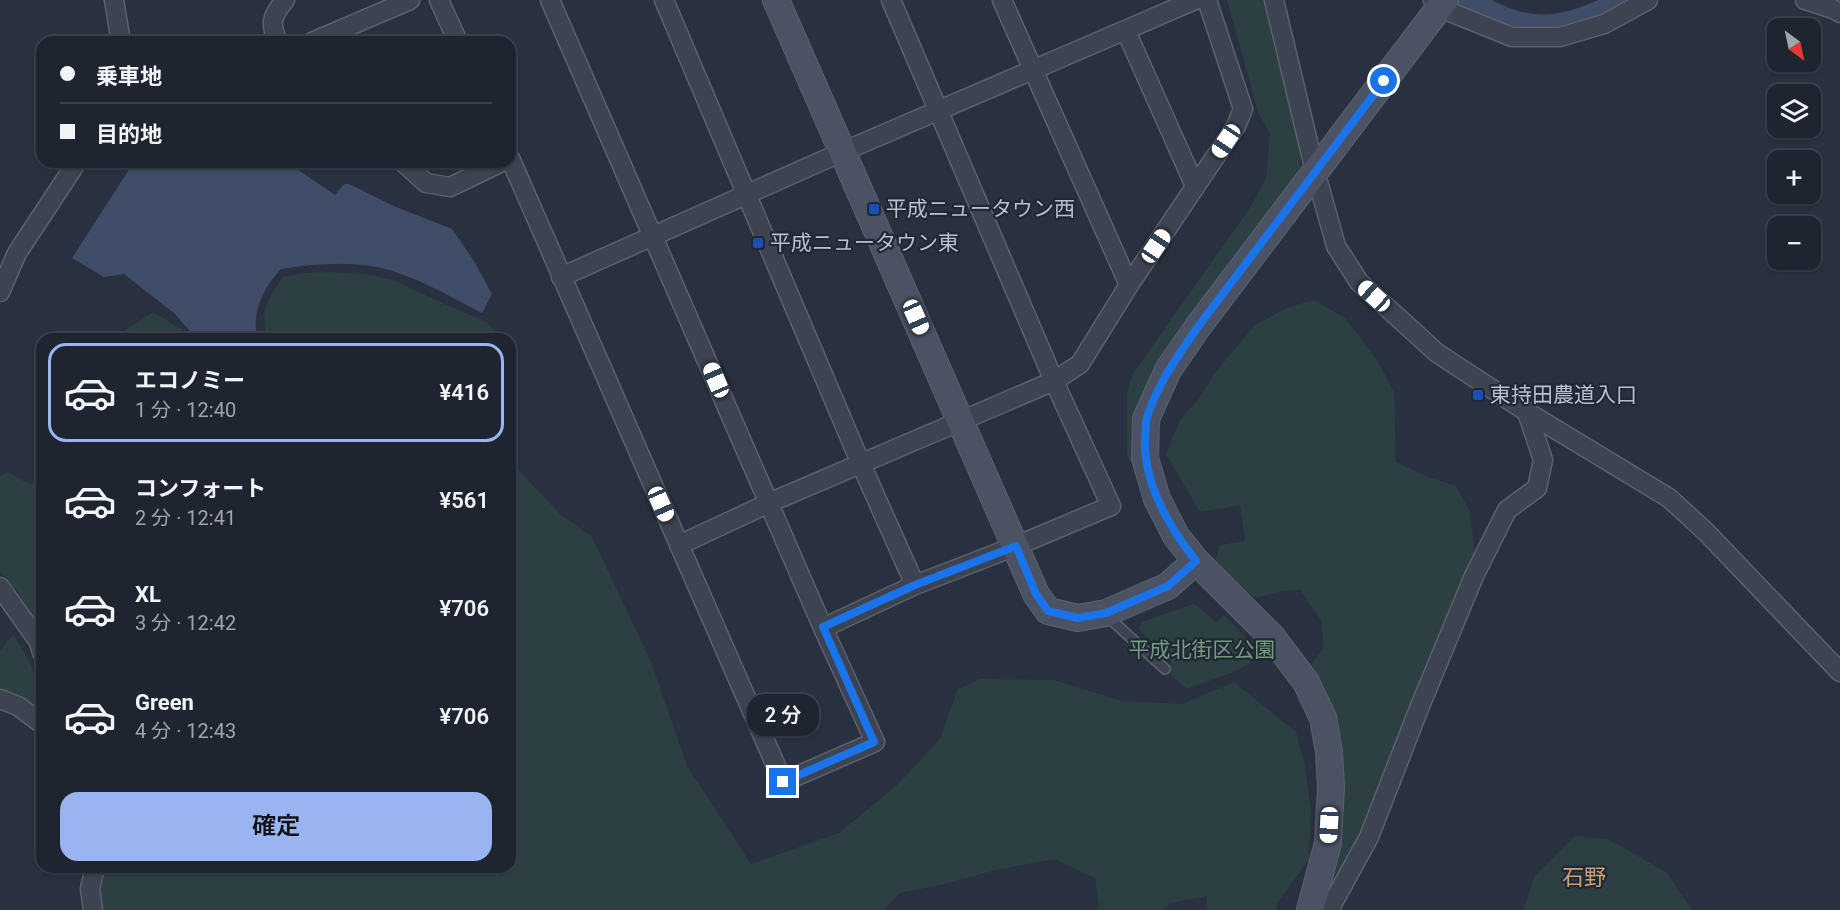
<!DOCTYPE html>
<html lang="ja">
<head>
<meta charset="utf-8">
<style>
  :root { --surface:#1f2530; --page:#272d38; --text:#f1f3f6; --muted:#a1a5ab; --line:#3c424c; --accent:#99b4f0 }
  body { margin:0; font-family:Roboto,"Noto Sans JP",sans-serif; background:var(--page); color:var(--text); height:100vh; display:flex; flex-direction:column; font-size:22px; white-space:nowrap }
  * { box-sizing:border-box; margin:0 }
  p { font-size:20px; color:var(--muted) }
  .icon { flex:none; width:33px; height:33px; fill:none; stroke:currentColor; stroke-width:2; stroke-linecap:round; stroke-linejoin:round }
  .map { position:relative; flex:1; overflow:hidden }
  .panel { position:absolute; left:36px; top:333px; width:480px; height:540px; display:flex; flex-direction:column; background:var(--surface); border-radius:18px; box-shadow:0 2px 4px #0004,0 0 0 2px var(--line) }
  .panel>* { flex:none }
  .guide { position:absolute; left:36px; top:36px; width:480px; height:132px; border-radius:18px; box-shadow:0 2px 4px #0004,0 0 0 2px var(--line); display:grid; align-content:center; height:132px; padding:0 24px; background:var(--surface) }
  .needle { width:39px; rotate:147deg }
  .tools { position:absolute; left:1767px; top:18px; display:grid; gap:12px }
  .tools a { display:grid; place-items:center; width:54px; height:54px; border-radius:12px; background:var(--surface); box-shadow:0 2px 4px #0004,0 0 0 2px var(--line); font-size:30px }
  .end { position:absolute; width:27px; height:27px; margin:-14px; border:8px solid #1a73e8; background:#fff; box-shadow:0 0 0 3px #fff }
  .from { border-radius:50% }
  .bubble { position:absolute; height:42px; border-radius:18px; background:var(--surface); box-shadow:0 2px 4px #0004,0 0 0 2px var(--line); font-size:20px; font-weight:600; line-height:42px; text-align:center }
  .car { position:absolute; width:18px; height:36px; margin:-18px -9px; border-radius:8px; box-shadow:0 0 4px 2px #0007; background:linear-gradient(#fff 24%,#345 0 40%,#fff 0 76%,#345 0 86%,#fff 0) }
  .guide b { display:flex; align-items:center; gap:21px; height:57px; font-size:22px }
  .guide b+b { border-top:2px solid var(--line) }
  .guide i { width:15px; height:15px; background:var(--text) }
  ul { padding:10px 0 0; list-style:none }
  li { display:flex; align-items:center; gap:18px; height:99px; margin:0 12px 9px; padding:0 12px; border:3px solid transparent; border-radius:18px }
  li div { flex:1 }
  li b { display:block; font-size:22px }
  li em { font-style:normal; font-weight:600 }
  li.selected { border-color:var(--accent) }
  li>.icon { width:54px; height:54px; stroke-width:1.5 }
  .cta { display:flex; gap:12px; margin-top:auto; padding:12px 24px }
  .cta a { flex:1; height:69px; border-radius:18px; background:var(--accent); color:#111; font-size:24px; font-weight:600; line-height:69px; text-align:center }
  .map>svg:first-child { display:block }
  .green { fill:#2c3f42 }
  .water { fill:#404d68 }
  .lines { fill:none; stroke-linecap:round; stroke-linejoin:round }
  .river { stroke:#404d68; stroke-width:28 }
  .lane-casing { stroke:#5b616d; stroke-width:12 }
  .street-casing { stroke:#5b616d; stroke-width:21 }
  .secondary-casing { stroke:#5b616d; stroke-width:28 }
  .lane { stroke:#3d4350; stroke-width:9 }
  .street { stroke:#3d4350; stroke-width:18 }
  .secondary { stroke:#4b5263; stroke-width:26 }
  .route { stroke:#1a73e8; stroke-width:8 }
  .transit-dot { fill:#1a4fb4; stroke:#212835; stroke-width:2 }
  .labels { text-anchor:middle; stroke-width:4.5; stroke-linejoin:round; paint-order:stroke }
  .poi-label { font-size:21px; fill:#babfca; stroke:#212835; text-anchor:start }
  .park-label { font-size:21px; fill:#73997e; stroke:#212835 }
  .neighbourhood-label { font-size:22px; fill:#cda071; stroke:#212835 }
</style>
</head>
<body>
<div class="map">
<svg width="1840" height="910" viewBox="0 0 1840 910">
  <rect width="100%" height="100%" fill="#293140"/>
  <!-- green -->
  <path class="green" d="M 1227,0 L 1268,0 L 1301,137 L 1300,172 L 1248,242 L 1135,460 L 1130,461 L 1127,454 L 1127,392 L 1132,375 L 1249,209 L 1266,179 L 1270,134 L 1258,112 Z
    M 329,272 L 365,274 L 396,281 L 446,305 L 487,322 L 500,339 L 267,339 C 260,309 266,302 283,277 L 305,273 Z
    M 1314,300 L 1345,318 L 1377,360 L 1394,392 L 1396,462 L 1428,477 L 1456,486 L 1470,511 L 1475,557 L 1357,841 L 1339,883 L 1321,902 L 1343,812 L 1341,760 L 1309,666 L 1324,648 L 1321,620 L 1300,590 L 1282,591 L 1255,598 L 1236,586 L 1215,560 L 1220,545 L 1245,541 L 1240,505 L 1200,512 L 1166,454 L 1180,420 L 1198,400 L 1217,370 L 1254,326 L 1286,308 Z
    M 153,312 L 181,329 L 189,339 L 112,339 Z
    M 510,461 L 560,514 L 592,537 L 651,662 L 687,766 L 751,864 L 839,833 L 898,784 L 940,739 L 958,689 L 980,679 L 1054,680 L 1122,701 L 1183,704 L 1234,682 L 1296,732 L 1305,766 L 1311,811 L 1309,859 L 1277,904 L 1276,910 L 1206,910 L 1207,896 L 1171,903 L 1163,910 L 1094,910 L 1099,906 L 1095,878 L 1054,859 L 996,870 L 940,885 L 900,893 L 884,910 L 100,910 L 103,867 L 510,867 Z
    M 7,472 L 31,485 L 42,473 L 42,631 L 16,589 L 0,572 L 0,476 Z
    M 1194,604 L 1216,622 L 1224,615 L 1263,656 L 1236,671 L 1187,689 L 1165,669 L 1172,664 L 1169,660 L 1139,629 L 1141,622 Z
    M 13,635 C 30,659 42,682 42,712 L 40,713 L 0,692 L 0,651 Z
    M 1575,836 L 1608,839 L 1666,872 L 1692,910 L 1523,910 L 1535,876 Z"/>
  <!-- water -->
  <path class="water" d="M 134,162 L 292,162 L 297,169 L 335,195 L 344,184 L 349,184 L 396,207 L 452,229 L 474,261 L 492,294 L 482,313 C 449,296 414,275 377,267 C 346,261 312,264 281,269 C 264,287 250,314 258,339 L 197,339 L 174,313 L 124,274 L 104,277 L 72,258 Z"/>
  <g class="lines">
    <!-- river -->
    <path class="river" d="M 1463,0 C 1529,41 1563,35 1630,0"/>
    <!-- lane casing -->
    <g class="lane-casing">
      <path id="lane" d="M 1107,616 L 1165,669"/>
    </g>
    <!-- street casing -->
    <g class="street-casing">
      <path id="street" d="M 114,0 L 121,42
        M 439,0 L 458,42
        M 664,0 L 861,464 L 915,585
        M 1002,0 L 1129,285
        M 1274,0 L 1315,171 L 1336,246 L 1359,282 L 1437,353 L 1527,412 L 1669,498 L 1706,532 L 1840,672
        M 1433,0 L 1440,8 L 1512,37 L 1560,37 L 1604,24 L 1648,0
        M 1805,0 L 1833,9 L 1840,13
        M 1126,31 L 1195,186
        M 278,42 C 269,23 272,16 285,0
        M 312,42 L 410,0
        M 510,158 L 783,782 L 875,742 L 823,628 L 550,0
        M 403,162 L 426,183 L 450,187 L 502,162
        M 561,277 L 842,152 L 1195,0
        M 0,292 L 17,253 L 77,162
        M 679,545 L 769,503 L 1054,381 L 1080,364 L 1129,285 L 1236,126 L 1243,109 L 1207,0
        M 0,587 L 39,642 L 42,653
        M 823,628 L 915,585 L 1016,546 L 1111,506 L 1054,381 L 891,0
        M 0,699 L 18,706 L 42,724
        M 93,910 L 90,889 L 95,867
        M 1329,910 L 1369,837 L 1420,706 L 1474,576 L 1507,510 L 1537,488 L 1543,460 L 1527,412"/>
    </g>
    <!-- secondary casing -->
    <g class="secondary-casing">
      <path id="secondary" d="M 776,0 L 1036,594 L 1048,611 L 1078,618 L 1106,613 L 1168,586 L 1196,561
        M 1310,910 L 1328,843 L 1331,787 L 1329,752 L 1323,718 L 1306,682 L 1272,637 L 1196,561 L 1176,536 L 1157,499 L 1145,458 L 1146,419 L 1168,370 L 1197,328 L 1445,0"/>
    </g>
    <!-- lane -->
    <use href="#lane" class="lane"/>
    <!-- street -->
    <use href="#street" class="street"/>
    <!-- secondary -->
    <use href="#secondary" class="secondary"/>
  </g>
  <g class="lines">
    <!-- route -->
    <path class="route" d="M 783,782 L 874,742 L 823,627 L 915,585 L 1016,546 L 1036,594 L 1048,611 L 1078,618 L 1106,613 L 1168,586 L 1196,561 C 1169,527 1144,485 1145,440 C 1146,433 1145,424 1147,417 C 1158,384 1177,357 1197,328 L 1384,81"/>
  </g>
  <!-- markers -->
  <g class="transit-dot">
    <rect x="868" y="203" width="12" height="12" rx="3"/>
    <rect x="752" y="237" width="12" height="12" rx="3"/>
    <rect x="1472" y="389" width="12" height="12" rx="3"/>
  </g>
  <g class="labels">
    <!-- poi labels -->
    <g class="poi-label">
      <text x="886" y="216">平成ニュータウン西</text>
      <text x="770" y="250">平成ニュータウン東</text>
      <text x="1490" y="402">東持田農道入口</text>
    </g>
    <!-- park labels -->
    <g class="park-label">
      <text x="1202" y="657">平成北街区公園</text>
    </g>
    <!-- neighbourhood labels -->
    <g class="neighbourhood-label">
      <text x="1584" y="885">石野</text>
    </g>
  </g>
</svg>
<div class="tools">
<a><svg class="needle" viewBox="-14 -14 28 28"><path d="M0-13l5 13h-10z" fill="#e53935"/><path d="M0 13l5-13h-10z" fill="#a1a5ab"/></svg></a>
<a><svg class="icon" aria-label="layers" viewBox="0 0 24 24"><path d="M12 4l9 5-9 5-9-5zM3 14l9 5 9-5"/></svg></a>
<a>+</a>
<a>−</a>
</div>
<i class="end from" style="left:1384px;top:81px"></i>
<i class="end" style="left:783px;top:782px"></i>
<div class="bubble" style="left:747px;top:694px;width:72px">2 分</div>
<i class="car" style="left:1226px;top:141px;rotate:214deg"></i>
<i class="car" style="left:1156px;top:246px;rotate:34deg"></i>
<i class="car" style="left:1374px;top:296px;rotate:312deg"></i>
<i class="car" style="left:916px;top:317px;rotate:156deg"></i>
<i class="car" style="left:716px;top:380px;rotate:337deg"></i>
<i class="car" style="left:661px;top:504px;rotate:156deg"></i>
<i class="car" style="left:1329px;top:825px;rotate:183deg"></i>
<div class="guide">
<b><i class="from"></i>乗車地</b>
<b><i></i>目的地</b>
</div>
<section class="panel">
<ul>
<li class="selected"><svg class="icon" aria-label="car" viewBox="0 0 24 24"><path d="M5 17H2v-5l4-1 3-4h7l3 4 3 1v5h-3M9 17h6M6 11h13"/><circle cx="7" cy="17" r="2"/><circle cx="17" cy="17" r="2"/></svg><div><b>エコノミー</b><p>1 分 · 12:40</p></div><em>¥416</em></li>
<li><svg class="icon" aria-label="car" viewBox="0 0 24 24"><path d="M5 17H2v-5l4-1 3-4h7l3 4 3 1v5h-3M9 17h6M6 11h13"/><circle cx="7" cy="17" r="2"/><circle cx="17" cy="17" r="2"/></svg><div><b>コンフォート</b><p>2 分 · 12:41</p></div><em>¥561</em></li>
<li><svg class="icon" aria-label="car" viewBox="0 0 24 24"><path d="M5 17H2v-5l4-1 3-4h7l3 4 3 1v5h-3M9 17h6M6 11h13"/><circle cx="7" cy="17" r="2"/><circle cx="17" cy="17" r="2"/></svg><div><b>XL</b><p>3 分 · 12:42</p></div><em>¥706</em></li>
<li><svg class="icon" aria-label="car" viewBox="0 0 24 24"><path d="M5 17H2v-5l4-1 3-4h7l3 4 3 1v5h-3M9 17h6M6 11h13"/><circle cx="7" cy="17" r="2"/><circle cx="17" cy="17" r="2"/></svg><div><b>Green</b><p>4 分 · 12:43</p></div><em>¥706</em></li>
</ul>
<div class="cta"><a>確定</a></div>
</section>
</div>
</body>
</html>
